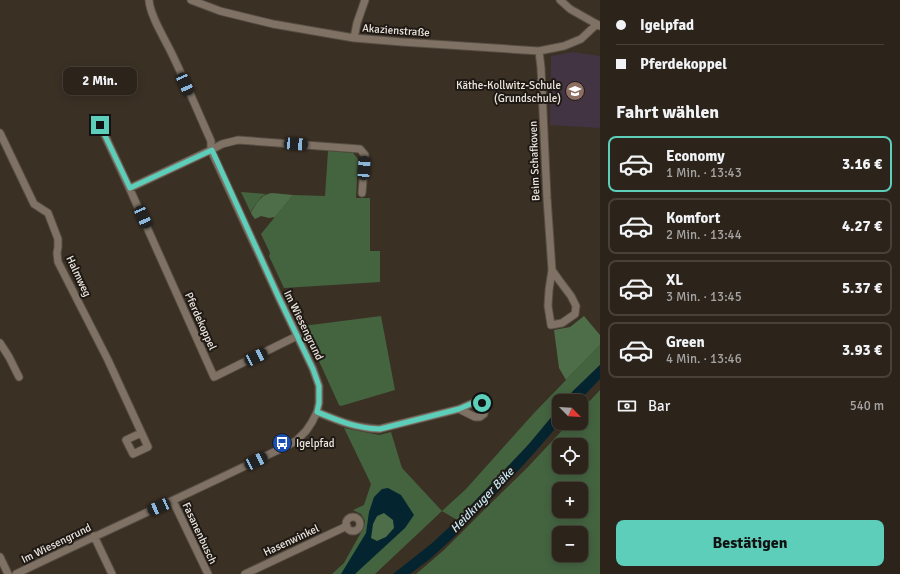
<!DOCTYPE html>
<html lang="de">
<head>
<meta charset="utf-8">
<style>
  :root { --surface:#2c241b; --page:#342c24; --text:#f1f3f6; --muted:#a6a4a3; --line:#48413a; --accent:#5cceba }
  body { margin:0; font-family:Signika,sans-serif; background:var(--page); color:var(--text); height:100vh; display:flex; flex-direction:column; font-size:15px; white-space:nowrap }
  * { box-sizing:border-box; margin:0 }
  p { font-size:13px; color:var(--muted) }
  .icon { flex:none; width:22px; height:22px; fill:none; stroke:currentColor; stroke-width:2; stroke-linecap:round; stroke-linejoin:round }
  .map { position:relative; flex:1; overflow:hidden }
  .panel { display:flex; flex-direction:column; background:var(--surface); width:300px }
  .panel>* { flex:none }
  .banner { display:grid; align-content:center; height:88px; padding:0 16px; background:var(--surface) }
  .needle { width:26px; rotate:114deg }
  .controls { position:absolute; left:552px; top:394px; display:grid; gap:8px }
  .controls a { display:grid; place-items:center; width:36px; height:36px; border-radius:8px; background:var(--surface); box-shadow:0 2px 10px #0003,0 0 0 1px var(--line); font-size:20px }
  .end { position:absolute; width:18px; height:18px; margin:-9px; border:5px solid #5cceba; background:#111; box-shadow:0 0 0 2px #111 }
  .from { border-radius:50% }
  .bubble { position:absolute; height:28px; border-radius:8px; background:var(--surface); box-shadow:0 2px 10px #0003,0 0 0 1px var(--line); font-size:13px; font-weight:800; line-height:28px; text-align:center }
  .car { position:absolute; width:12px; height:24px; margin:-12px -6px; border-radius:5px; box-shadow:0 0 3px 1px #0007; background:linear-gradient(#222 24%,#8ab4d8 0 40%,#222 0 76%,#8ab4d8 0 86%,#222 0) }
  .banner b { display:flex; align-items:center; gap:14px; height:38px; font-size:15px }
  .banner b+b { border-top:1px solid var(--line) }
  .banner i { width:10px; height:10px; background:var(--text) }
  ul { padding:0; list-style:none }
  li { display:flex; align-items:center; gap:12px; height:56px; margin:0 8px 6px; padding:0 8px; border:2px solid var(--line); border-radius:8px }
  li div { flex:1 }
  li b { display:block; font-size:15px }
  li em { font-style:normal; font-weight:800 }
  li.current { border-color:var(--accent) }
  li>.icon { width:36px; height:36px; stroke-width:1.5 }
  h2 { padding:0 16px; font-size:18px; line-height:48px }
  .pay { display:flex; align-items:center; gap:10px; height:44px; padding:0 16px; font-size:15px }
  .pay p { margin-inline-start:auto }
  .button { display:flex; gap:8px; margin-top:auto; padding:8px 16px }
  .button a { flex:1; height:46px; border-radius:8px; background:var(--accent); color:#111; font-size:16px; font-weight:800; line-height:46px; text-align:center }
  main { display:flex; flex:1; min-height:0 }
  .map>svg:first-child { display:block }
  .education { fill:#423442 }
  .green { fill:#446440; fill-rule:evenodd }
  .forest { fill:#4d6e48 }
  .water { fill:#042530; fill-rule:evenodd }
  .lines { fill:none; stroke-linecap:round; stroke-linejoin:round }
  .minor-casing { stroke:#574e44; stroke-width:9 }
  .minor { stroke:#7f7265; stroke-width:7 }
  .route { stroke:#5cceba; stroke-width:5 }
  .labels { text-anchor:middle; stroke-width:4; stroke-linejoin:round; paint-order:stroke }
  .street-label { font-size:11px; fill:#ede6df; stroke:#1e1914 }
  .poi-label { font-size:11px; fill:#ede6df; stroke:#1e1914; text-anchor:end }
  .water-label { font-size:12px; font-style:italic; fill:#c8eaf7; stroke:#1e1914 }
</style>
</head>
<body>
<main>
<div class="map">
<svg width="600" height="574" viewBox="0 0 600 574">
  <rect width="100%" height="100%" fill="#3b3024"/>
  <!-- education -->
  <path class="education" d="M 573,52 L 600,56 L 600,128 L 550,125 L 551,56 Z"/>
  <!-- green -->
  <path class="green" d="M 328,151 L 353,153 L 358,159 L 356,198 L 370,198 L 370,251 L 380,251 L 380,282 L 284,288 L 269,256 L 270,253 L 261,234 L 293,195 L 325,196 Z
    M 241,192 L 266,194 L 261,197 L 251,211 L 252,215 Z
    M 381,316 L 395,390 L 341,406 L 339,405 L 303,326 Z
    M 600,345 L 600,365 L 573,391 L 565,401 L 559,401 L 559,408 L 529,444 L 457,520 L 442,511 L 375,574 L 332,574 L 344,563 L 364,527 L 365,521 L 361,514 L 353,510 L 364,505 L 371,484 L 344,428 L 379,435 L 391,432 L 402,468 L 442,511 L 466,489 L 534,413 Z
    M 600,390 L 600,574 L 416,574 L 444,550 L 483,511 L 527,468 L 569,423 L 581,423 L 581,410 ZM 559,445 L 581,445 L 581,467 L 559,467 ZM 559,489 L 581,489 L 581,511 L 559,511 ZM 559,533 L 581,533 L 581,555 L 559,555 Z"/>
  <!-- forest -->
  <path class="forest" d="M 272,193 L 293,195 L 275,217 L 269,218 L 261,216 L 255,219 L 252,215 L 251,212 C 258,202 260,195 272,193 Z
    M 584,316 L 600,335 L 600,345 L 566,380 L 559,368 L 554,330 L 570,327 Z
    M 384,513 L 393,520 L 394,528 L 386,537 L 377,541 L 371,538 C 373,525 371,519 384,513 Z"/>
  <!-- water -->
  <path class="water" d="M 600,365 L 600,379 L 579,401 L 565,401 L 573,391 Z
    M 559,408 L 559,423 L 560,423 L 536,451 L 504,486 L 453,538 L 430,559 L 410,574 L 393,574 L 431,544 L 457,520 L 529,444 Z
    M 388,488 L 401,495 L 414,515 L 405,528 L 355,574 L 341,574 L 366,533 L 369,512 L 374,497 L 382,489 ZM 384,513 L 393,520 L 394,528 L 386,537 L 377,541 L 371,538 L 373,524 L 377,516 Z"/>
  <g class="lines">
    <!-- minor casing -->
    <g class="minor-casing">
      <path id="minor" d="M 191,0 L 220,11 L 273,24 L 354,38 L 402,42 L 539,51 L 564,46 L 581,39 L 597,24
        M 560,0 L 570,9 L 600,26
        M 354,38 L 357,23 L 365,0
        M 539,51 L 541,68 L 547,198 L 552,270 L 559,280 L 571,296 L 576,306 L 575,314 L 562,323 L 551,325 L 548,306 L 549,290 L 552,270
        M 100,125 L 128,185 L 214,377 L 297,336
        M 0,133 L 34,204 L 48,213 L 58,239 L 58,247 L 57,253 L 58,262 L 108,360 L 148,447 L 133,454 L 126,440 L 141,433
        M 130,188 L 211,150 L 222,144 L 238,140 L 360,149 L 365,155 L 362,193
        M 0,343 L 9,357 L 19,377
        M 317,412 C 339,421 355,428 379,429 L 459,409 L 475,417 L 480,417 L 484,414 L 485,407 L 482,403 L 475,402 L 459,409
        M 173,501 L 208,574
        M346 524a7 7 0 1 1 14 0a7 7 0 1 1-14 0Z
        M 94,536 L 112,574
        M 0,557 L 8,574
        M 16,574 C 104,531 194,492 282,448 L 296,441 L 306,431 L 312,422 L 317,412 L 319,403 L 319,386 L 313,369 L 279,298 L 211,150 L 211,141 C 198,112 186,83 172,54 C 165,39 150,16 149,0
        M 245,574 L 347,526"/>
    </g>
    <!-- minor -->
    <use href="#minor" class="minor"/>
  </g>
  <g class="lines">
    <!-- route -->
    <path class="route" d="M 100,125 L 130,188 L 212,150 L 279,298 L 313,369 L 319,386 L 319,403 L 317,412 C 339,421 356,428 380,429 L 459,409 L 475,402 L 482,403"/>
  </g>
  <!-- icons -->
  <defs>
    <g id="school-disc" transform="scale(1)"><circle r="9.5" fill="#8d6e63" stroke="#1e1914"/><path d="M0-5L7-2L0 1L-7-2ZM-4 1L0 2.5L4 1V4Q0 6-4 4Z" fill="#fff"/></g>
    <g id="bus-disc" transform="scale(1)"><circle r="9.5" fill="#1a4fb4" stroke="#1e1914"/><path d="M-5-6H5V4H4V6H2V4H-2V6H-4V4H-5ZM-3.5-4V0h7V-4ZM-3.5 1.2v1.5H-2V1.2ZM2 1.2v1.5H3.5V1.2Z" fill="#fff"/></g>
  </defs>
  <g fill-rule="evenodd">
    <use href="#school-disc" x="575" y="91"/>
    <use href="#bus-disc" x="282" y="443"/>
  </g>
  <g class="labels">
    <!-- street labels -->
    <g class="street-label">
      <text transform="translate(396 30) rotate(4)" y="4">Akazienstraße</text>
      <text transform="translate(534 161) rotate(-92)" y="4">Beim Schafkoven</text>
      <text transform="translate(79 276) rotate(65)" y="4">Halmweg</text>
      <text transform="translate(201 321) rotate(66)" y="4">Pferdekoppel</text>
      <text transform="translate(304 325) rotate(64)" y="4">Im Wiesengrund</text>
      <text transform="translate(200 533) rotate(65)" y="4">Fasanenbusch</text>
      <text transform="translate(291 540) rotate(-25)" y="4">Hasenwinkel</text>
      <text transform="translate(56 543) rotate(-26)" y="4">Im Wiesengrund</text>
    </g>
    <!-- poi labels -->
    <g class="poi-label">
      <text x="561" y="89">Käthe-Kollwitz-Schule<tspan x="561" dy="13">(Grundschule)</tspan></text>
      <text x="296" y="447" text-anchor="start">Igelpfad</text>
    </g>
    <!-- water labels -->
    <g class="water-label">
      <text transform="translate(482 500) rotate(-46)" y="4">Heidkruger Bäke</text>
    </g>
  </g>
</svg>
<div class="controls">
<a><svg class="needle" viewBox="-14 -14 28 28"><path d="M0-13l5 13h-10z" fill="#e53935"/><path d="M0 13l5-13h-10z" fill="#a6a4a3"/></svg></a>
<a><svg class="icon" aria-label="locate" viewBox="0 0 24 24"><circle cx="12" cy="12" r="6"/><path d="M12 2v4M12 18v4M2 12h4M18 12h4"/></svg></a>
<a>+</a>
<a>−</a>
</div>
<i class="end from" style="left:482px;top:403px"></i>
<i class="end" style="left:100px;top:125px"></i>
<div class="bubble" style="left:63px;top:67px;width:74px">2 Min.</div>
<i class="car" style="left:185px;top:84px;rotate:156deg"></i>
<i class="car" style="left:296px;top:144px;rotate:94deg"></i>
<i class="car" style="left:364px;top:168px;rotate:4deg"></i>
<i class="car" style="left:143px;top:217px;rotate:156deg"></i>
<i class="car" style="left:256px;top:357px;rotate:64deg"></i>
<i class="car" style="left:256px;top:461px;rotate:64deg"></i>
<i class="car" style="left:159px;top:507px;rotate:246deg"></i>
</div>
<section class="panel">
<div class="banner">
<b><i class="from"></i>Igelpfad</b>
<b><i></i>Pferdekoppel</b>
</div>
<h2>Fahrt wählen</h2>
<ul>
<li class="current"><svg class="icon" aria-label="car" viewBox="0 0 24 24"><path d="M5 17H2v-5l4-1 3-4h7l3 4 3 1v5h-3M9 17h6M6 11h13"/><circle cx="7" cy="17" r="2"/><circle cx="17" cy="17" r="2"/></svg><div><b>Economy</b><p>1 Min. · 13:43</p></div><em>3.16 €</em></li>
<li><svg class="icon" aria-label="car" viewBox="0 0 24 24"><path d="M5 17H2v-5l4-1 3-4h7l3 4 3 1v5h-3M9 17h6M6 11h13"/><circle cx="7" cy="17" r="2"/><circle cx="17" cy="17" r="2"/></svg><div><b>Komfort</b><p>2 Min. · 13:44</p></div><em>4.27 €</em></li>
<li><svg class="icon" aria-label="car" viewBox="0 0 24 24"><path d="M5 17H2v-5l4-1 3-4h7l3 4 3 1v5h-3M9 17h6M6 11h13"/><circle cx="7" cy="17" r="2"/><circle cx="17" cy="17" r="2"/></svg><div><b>XL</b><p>3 Min. · 13:45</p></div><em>5.37 €</em></li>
<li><svg class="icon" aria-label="car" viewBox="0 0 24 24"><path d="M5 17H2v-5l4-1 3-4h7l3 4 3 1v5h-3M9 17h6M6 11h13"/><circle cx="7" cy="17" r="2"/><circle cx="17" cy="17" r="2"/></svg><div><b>Green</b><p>4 Min. · 13:46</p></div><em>3.93 €</em></li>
</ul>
<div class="pay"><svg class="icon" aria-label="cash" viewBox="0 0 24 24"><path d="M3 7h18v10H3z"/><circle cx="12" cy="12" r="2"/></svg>Bar<p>540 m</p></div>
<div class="button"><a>Bestätigen</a></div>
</section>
</main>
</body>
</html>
